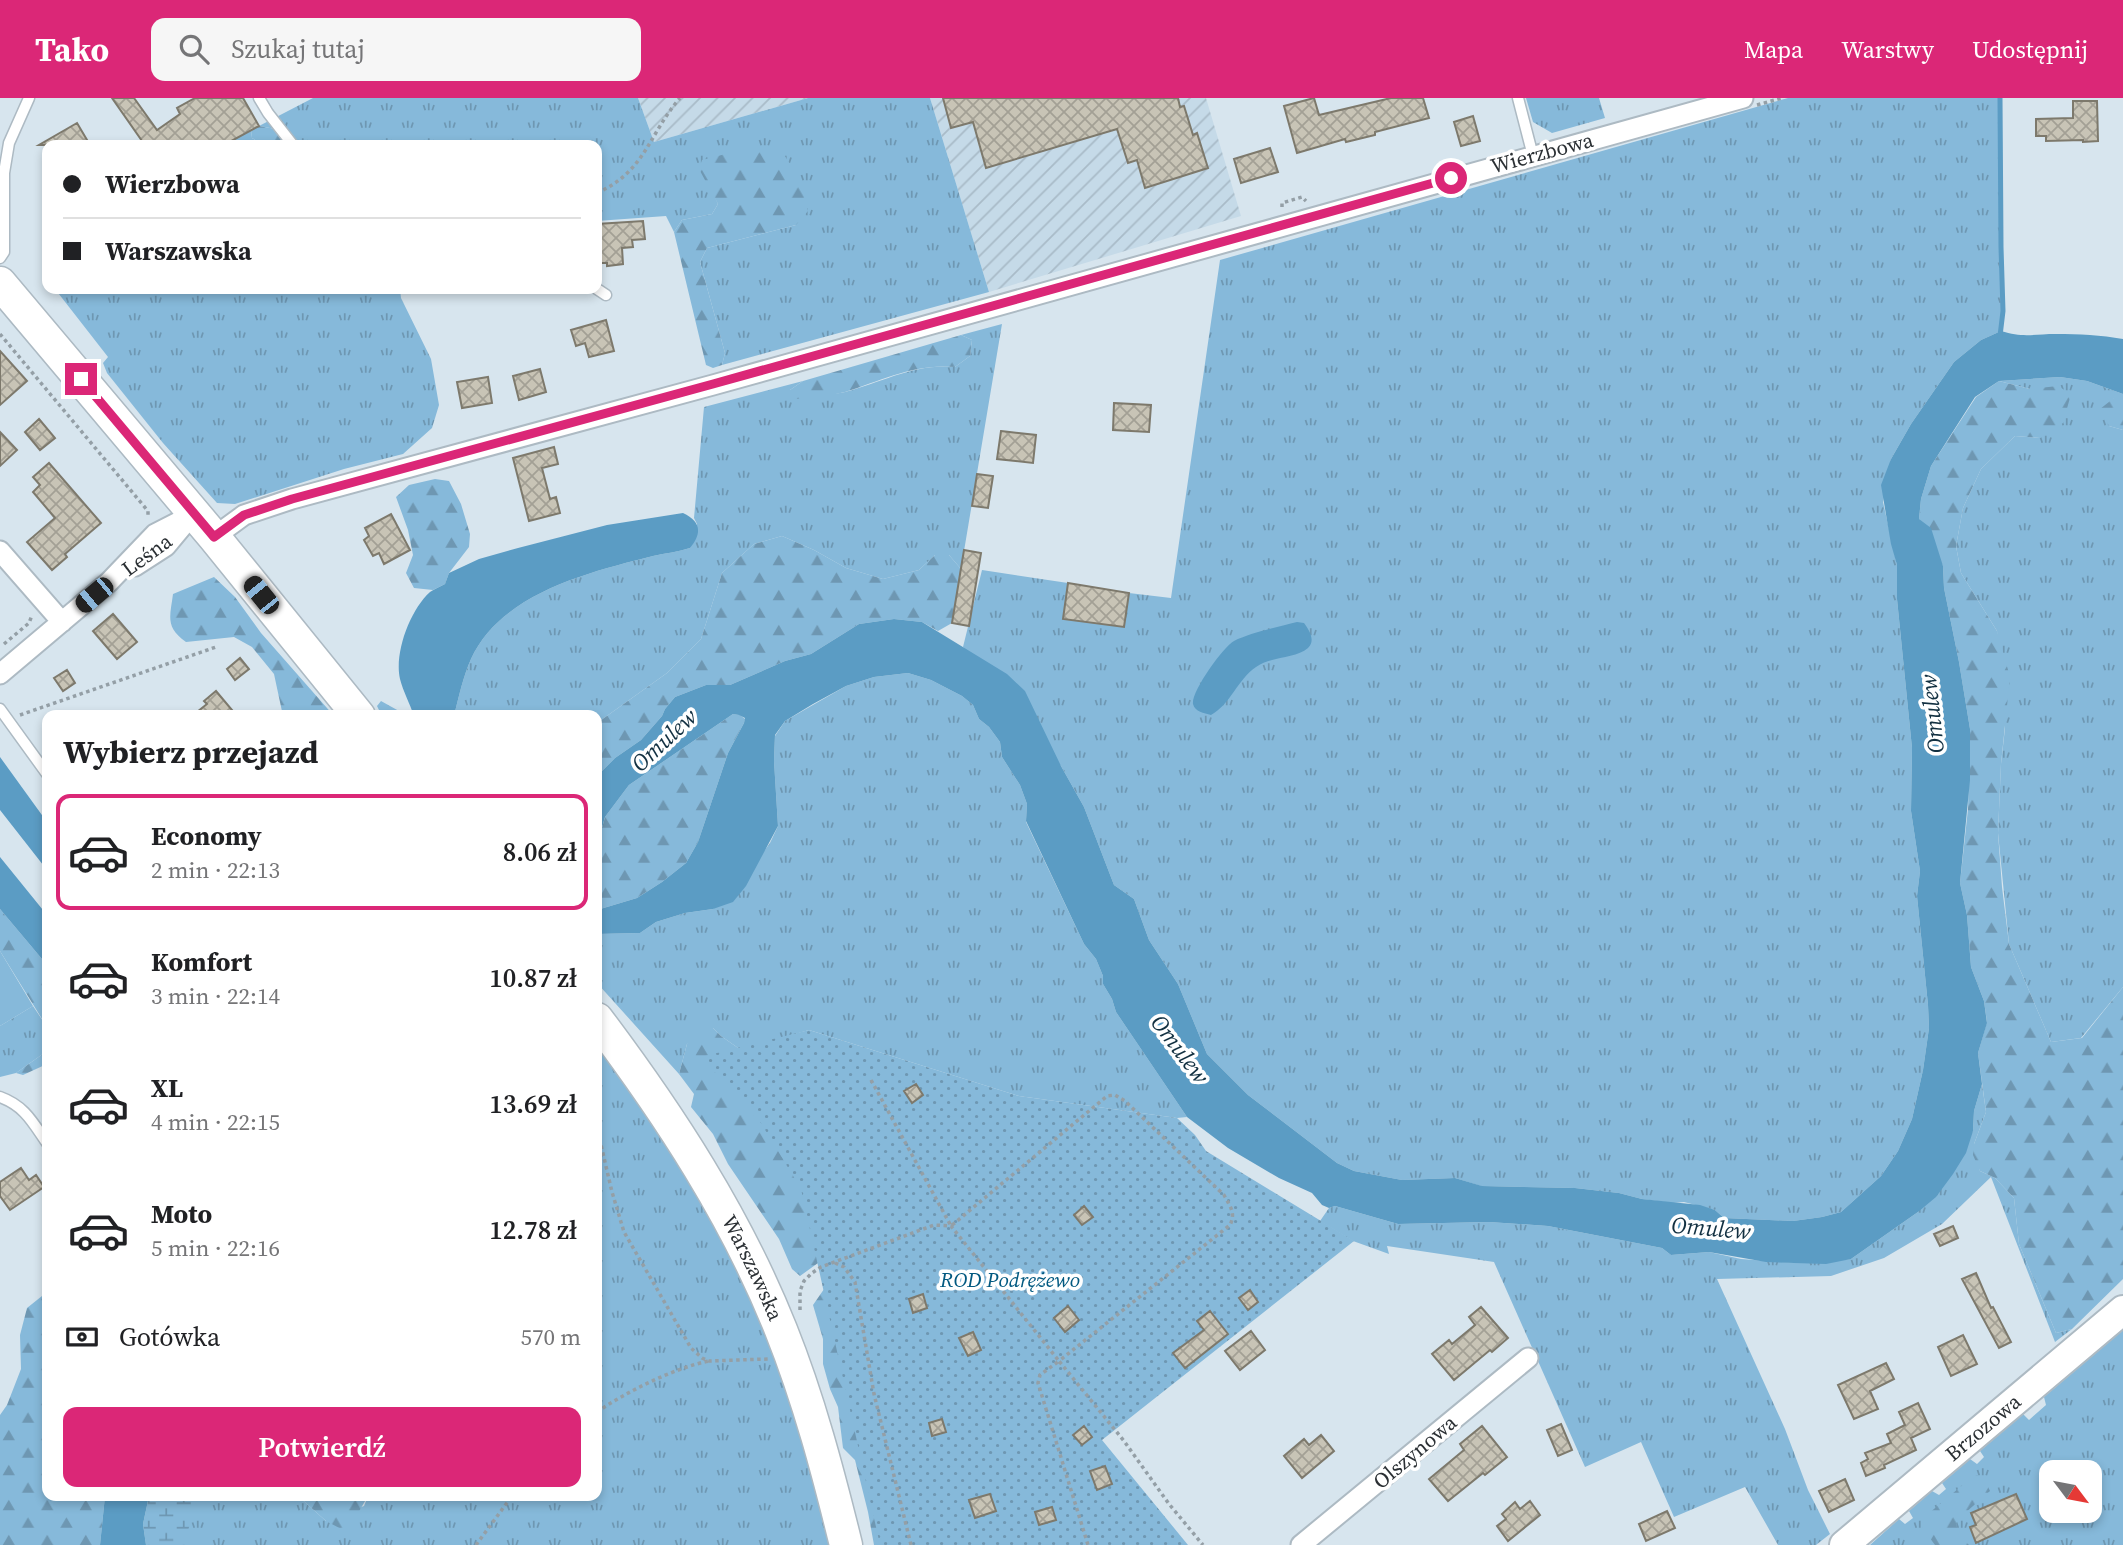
<!DOCTYPE html>
<html lang="pl">
<head>
<meta charset="utf-8">
<style>
  :root { --surface:#fff; --page:#f6f6f6; --text:#202124; --muted:#757577; --line:#e0e0e0; --accent:#db2777 }
  body { margin:0; font-family:"Source Serif 4",serif; background:var(--page); color:var(--text); height:100vh; display:flex; flex-direction:column; font-size:26px; white-space:nowrap }
  * { box-sizing:border-box; margin:0 }
  p { font-size:23px; color:var(--muted) }
  .icon { flex:none; width:38px; height:38px; fill:none; stroke:currentColor; stroke-width:2; stroke-linecap:round; stroke-linejoin:round }
  .map { position:relative; flex:1; overflow:hidden }
  .sheet { position:absolute; left:42px; top:612px; width:560px; height:791px; display:flex; flex-direction:column; background:var(--surface); border-radius:14px; box-shadow:0 4px 10px #0003 }
  .sheet>* { flex:none }
  .banner { position:absolute; left:42px; top:42px; width:560px; height:154px; border-radius:14px; box-shadow:0 4px 10px #0003; display:grid; align-content:center; height:154px; padding:0 21px; background:var(--surface) }
  .needle { width:46px; rotate:122deg }
  .buttons { position:absolute; left:2039px; top:1362px; display:grid; gap:14px }
  .buttons a { display:grid; place-items:center; width:63px; height:63px; border-radius:14px; background:var(--surface); box-shadow:0 4px 10px #0003; font-size:35px }
  .end { position:absolute; width:32px; height:32px; margin:-16px; border:9px solid #db2777; background:#fff; box-shadow:0 0 0 4px #fff }
  .from { border-radius:50% }
  .car { position:absolute; width:21px; height:42px; margin:-21px -10px; border-radius:9px; box-shadow:0 0 5px 2px #0007; background:linear-gradient(#222 24%,#8ab4d8 0 40%,#222 0 76%,#8ab4d8 0 86%,#222 0) }
  .banner b { display:flex; align-items:center; gap:24px; height:66px; font-size:26px }
  .banner b+b { border-top:2px solid var(--line) }
  .banner i { width:18px; height:18px; background:var(--text) }
  ul { padding:0; list-style:none }
  li { display:flex; align-items:center; gap:21px; height:116px; margin:0 14px 10px; padding:0 7px; border:4px solid transparent; border-radius:14px }
  li div { flex:1 }
  li b { display:block; font-size:26px }
  li em { font-style:normal; font-weight:600 }
  li.current { border-color:var(--accent) }
  li>.icon { width:63px; height:63px; stroke-width:1.5 }
  h2 { padding:0 21px; font-size:32px; line-height:84px }
  .pay { display:flex; align-items:center; gap:18px; height:77px; padding:0 21px; font-size:26px }
  .pay p { margin-inline-start:auto }
  .action { display:flex; gap:14px; margin-top:auto; padding:14px 21px }
  .action a { flex:1; height:80px; border-radius:14px; background:var(--accent); color:#fff; font-size:28px; font-weight:600; line-height:80px; text-align:center }
  header { display:flex; align-items:center; gap:42px; box-sizing:border-box; height:98px; padding:0 35px; background:var(--accent); color:#fff }
  header strong { font-size:33px }
  nav { display:flex; gap:38px; margin-inline-start:auto; font-size:24px }
  .search { width:490px; height:63px; background:var(--page); display:flex; align-items:center; gap:18px; box-sizing:border-box; padding:0 24px; border-radius:14px; color:var(--muted); font-size:26px }
  .map>svg:first-child { display:block }
  .industrial { fill:url(#industrial-furrows) }
  .grass { fill:url(#grass-tufts); fill-rule:evenodd }
  .forest { fill:url(#forest-firs) }
  .wetland { fill:url(#wetland-marsh) }
  .garden { fill:url(#garden-dots) }
  .pitch { fill:#86b9da }
  .water { fill:#5b9cc4 }
  .lines { fill:none; stroke-linecap:round; stroke-linejoin:round }
  .stream { stroke:#5b9cc4; stroke-width:5 }
  .building { fill:url(#building-cross-hatch); stroke:#7d796c; stroke-width:2 }
  .lane-casing { stroke:#adbac3; stroke-width:13 }
  .street-casing { stroke:#adbac3; stroke-width:23 }
  .secondary-casing { stroke:#adbac3; stroke-width:32 }
  .primary-casing { stroke:#adbac3; stroke-width:35 }
  .path { stroke:#949fa6; stroke-width:3.5; stroke-dasharray:3.5 3.5; stroke-linecap:butt }
  .lane { stroke:#fff; stroke-width:10 }
  .street { stroke:#fff; stroke-width:19 }
  .secondary { stroke:#fff; stroke-width:28 }
  .primary { stroke:#fff; stroke-width:32 }
  .route { stroke:#db2777; stroke-width:9 }
  .labels { text-anchor:middle; stroke-width:7; stroke-linejoin:round; paint-order:stroke }
  .street-label { font-size:21px; fill:#2b3034; stroke:#fff }
  .park-label { font-size:21px; font-style:italic; fill:#025980; stroke:#fff }
  .water-label { font-size:23px; font-style:italic; fill:#123041; stroke:#fff }
</style>
</head>
<body>
<header>
<strong>Tako</strong>
<div class="search"><svg class="icon" aria-label="search" viewBox="0 0 24 24"><circle cx="10" cy="10" r="6"/><path d="M15 15l6 6"/></svg>Szukaj tutaj</div>
<nav><a>Mapa</a><a>Warstwy</a><a>Udostępnij</a></nav>
</header>
<div class="map">
<svg width="2123" height="1447" viewBox="0 0 2123 1447">
  <defs>
    <pattern id="industrial-furrows" width="10" height="10" patternUnits="userSpaceOnUse" patternTransform="scale(1.75)"><rect width="10" height="10" fill="#c5dae8"/><path d="M-1 1l2-2M0 10L10 0M9 11l2-2" fill="none" stroke="#a9bbc8"/></pattern>
    <pattern id="grass-tufts" width="24" height="20" patternUnits="userSpaceOnUse" patternTransform="scale(1.75)"><rect width="24" height="20" fill="#86b9da"/><path d="M3 7l-1-3M5 7V3M7 7l1-3M15 17l-1-3M17 17v-4M19 17l1-3" fill="none" stroke="#6e97b2"/></pattern>
    <pattern id="forest-firs" width="22" height="20" patternUnits="userSpaceOnUse" patternTransform="scale(1.75)"><rect width="22" height="20" fill="#86b9da"/><path d="M5 1l3.5 6h-7zM16 11l3.5 6h-7z" fill="#6e97b2"/></pattern>
    <pattern id="wetland-marsh" width="20" height="14" patternUnits="userSpaceOnUse" patternTransform="scale(1.75)"><rect width="20" height="14" fill="#86b9da"/><path d="M1 5h8M5 5V1M11 12h8M15 12V8" fill="none" stroke="#6e97b2"/></pattern>
    <pattern id="garden-dots" width="8" height="8" patternUnits="userSpaceOnUse" patternTransform="scale(1.75)"><rect width="8" height="8" fill="#86b9da"/><path d="M2 2h.1M6 6h.1" fill="none" stroke="#6e97b2" stroke-width="1.8" stroke-linecap="round"/></pattern>
    <pattern id="building-cross-hatch" width="8" height="8" patternUnits="userSpaceOnUse" patternTransform="scale(1.75)"><rect width="8" height="8" fill="#c8c4b6"/><path d="M0 0l8 8M0 8l8-8" fill="none" stroke="#a3a095"/></pattern>
  </defs>
  <rect width="100%" height="100%" fill="#d7e5ee"/>
  <!-- industrial -->
  <path class="industrial" d="M 638,0 L 808,0 L 654,44 Z
    M 930,0 L 1206,0 L 1241,118 L 989,194 Z"/>
  <!-- grass -->
  <path class="grass" d="M 313,0 L 638,0 L 654,44 L 808,0 L 930,0 L 989,194 L 722,267 L 725,255 L 700,164 L 707,150 L 796,127 L 710,88 L 718,106 L 712,116 L 682,122 L 674,134 L 666,118 L 597,123 L 597,47 L 295,47 L 281,32 L 259,28 Z
    M 1526,0 L 1599,0 L 1605,20 L 1552,35 L 1533,24 Z
    M 1788,0 L 2000,0 L 2001,149 L 2003,213 L 2001,233 L 1981,242 L 1954,264 L 1911,326 L 1891,361 L 1883,404 L 1897,467 L 1897,501 L 1912,650 L 1911,713 L 1920,773 L 1917,798 L 1928,907 L 1929,930 L 1923,972 L 1912,1021 L 1898,1053 L 1881,1078 L 1841,1114 L 1822,1119 L 1793,1123 L 1724,1120 L 1715,1112 L 1684,1104 L 1672,1105 L 1642,1101 L 1619,1095 L 1575,1090 L 1481,1088 L 1455,1080 L 1402,1082 L 1354,1073 L 1337,1065 L 1248,997 L 1207,956 L 1178,886 L 1149,842 L 1134,801 L 1114,787 L 1084,709 L 1061,668 L 963,549 L 982,472 L 1068,485 L 1064,521 L 1124,529 L 1129,495 L 1171,500 L 1220,162 Z
    M 251,32 L 252,40 L 264,47 L 224,47 Z
    M 55,191 L 400,191 L 401,200 L 431,261 L 439,307 L 432,330 L 403,356 L 344,371 L 235,406 L 217,405 L 163,345 L 107,275 L 103,265 L 108,259 Z
    M 1002,226 L 961,471 L 949,457 L 935,457 L 919,472 L 883,481 L 846,470 L 814,452 L 782,438 L 754,446 L 722,475 L 701,541 L 667,575 L 597,625 L 597,618 L 454,618 C 459,598 463,579 471,561 C 501,495 590,474 653,458 C 666,455 678,454 690,450 L 697,426 L 694,420 L 704,309 L 803,283 L 790,292 C 807,293 829,298 845,294 C 883,284 915,265 955,269 L 970,258 L 972,242 L 961,237 Z
    M 2060,279 L 2087,283 L 2123,296 L 2123,300 L 2114,300 L 2109,328 L 2123,332 L 2123,889 L 2081,940 L 2051,944 L 2009,846 L 1998,735 L 2001,666 L 2005,630 L 1997,533 L 1961,475 L 1956,448 L 1963,410 L 1981,371 L 2015,338 L 2040,340 L 2030,291 L 1999,283 Z
    M 908,575 L 931,582 L 962,598 L 973,607 L 979,621 L 989,629 L 1000,644 L 1002,659 L 1020,687 L 1027,706 L 1026,724 L 1084,846 L 1096,861 L 1103,878 L 1103,886 L 1112,901 L 1116,914 L 1187,1019 L 1177,1020 L 1019,998 L 809,932 L 741,952 L 721,938 L 713,930 L 687,946 L 679,976 L 597,885 L 597,836 L 640,835 L 656,824 L 685,815 L 713,811 L 759,760 L 770,745 L 778,728 L 774,663 L 775,638 L 785,623 L 846,588 L 874,579 Z
    M 33,908 L 47,929 L 47,953 L 16,975 L 0,979 L 0,928 Z
    M 597,942 L 688,1078 L 732,1159 L 762,1225 L 794,1307 L 832,1447 L 147,1447 L 149,1398 L 298,1398 L 326,1423 L 364,1408 L 368,1398 L 597,1398 Z
    M 1982,986 L 1986,1014 L 1974,1046 L 1980,1073 L 1995,1080 L 2014,1100 L 2019,1146 L 2056,1235 L 2072,1231 L 2055,1244 L 1991,1079 L 1942,1126 L 1884,1160 L 1831,1178 L 1717,1181 L 1785,1331 L 1808,1392 L 1830,1436 L 1816,1447 L 1778,1447 L 1745,1389 L 1674,1419 L 1641,1344 L 1585,1369 L 1494,1164 L 1387,1148 L 1389,1156 L 1353,1143 L 1320,1123 L 1329,1110 L 1335,1108 L 1398,1126 L 1489,1124 L 1548,1128 L 1662,1150 L 1671,1157 L 1709,1154 L 1741,1161 L 1794,1165 L 1851,1161 L 1918,1114 L 1973,1033 L 1974,1013 Z
    M 2123,1232 L 2123,1447 L 1870,1447 L 1899,1421 L 1905,1426 L 1913,1420 L 1909,1413 L 1932,1393 L 1939,1397 L 1946,1391 L 1942,1385 L 1970,1361 L 1977,1366 L 1984,1359 L 1980,1353 L 2023,1316 L 2029,1322 L 2046,1307 L 2044,1299 ZM 2051,1374 L 2090,1374 L 2090,1412 L 2051,1412 Z"/>
  <!-- forest -->
  <path class="forest" d="M 259,28 L 281,32 L 293,47 L 264,47 L 252,40 L 251,32 Z
    M 757,48 L 780,50 L 799,81 L 808,113 L 796,127 L 707,150 L 700,164 L 725,255 L 722,267 L 713,270 L 706,267 L 674,134 L 682,122 L 712,116 L 718,106 L 699,71 L 702,62 Z
    M 961,237 L 972,242 L 970,258 L 955,269 C 916,265 882,282 845,294 C 830,298 812,299 797,301 L 790,292 L 803,283 Z
    M 1999,283 L 2030,291 L 2058,288 L 2071,296 L 2063,325 L 2040,340 L 2015,338 L 1981,371 L 1963,410 L 1956,448 L 1961,475 L 1997,533 L 2010,579 L 2001,666 L 1998,735 L 2002,789 L 2009,846 L 2051,944 L 2082,940 L 2123,889 L 2123,1181 L 2072,1231 L 2056,1235 L 2019,1146 L 2014,1100 L 1995,1080 L 1980,1073 L 1973,1057 L 1974,1046 L 1986,1014 L 1978,955 L 1987,924 L 1984,903 L 1971,869 L 1967,817 L 1960,785 L 1968,711 L 1970,631 L 1959,564 L 1944,490 L 1943,468 L 1919,421 L 1921,401 L 1931,368 L 1976,299 Z
    M 2114,300 L 2123,300 L 2123,332 L 2109,328 L 2100,311 Z
    M 435,381 L 449,383 L 461,406 L 470,436 L 469,449 L 449,475 L 445,486 L 433,492 L 414,490 L 406,475 L 413,457 L 408,432 L 396,399 L 409,387 Z
    M 782,438 L 814,452 L 846,470 L 883,481 L 919,472 L 935,457 L 949,457 L 961,471 L 952,525 L 938,533 L 922,524 L 894,521 L 859,526 L 811,556 L 785,563 L 730,587 L 706,587 L 675,599 L 665,611 L 662,618 L 641,642 L 615,660 L 597,678 L 597,625 L 667,575 L 701,541 L 722,475 L 754,446 Z
    M 214,479 L 235,499 L 261,535 L 334,618 L 283,618 L 274,576 L 252,549 L 234,539 L 186,544 C 165,529 170,519 173,496 Z
    M 381,603 L 408,618 L 382,618 L 377,608 Z
    M 733,616 L 740,617 L 745,621 L 744,625 L 728,655 L 698,744 L 686,765 L 662,784 L 637,800 L 597,812 L 597,748 L 605,719 L 629,687 Z
    M 0,811 L 47,867 L 47,929 L 0,853 Z
    M 697,925 L 713,930 L 721,938 L 741,952 L 814,1075 L 818,1165 L 800,1178 L 792,1171 L 779,1141 L 728,1066 L 713,1036 L 691,1009 L 694,996 L 679,976 L 687,946 Z
    M 47,953 L 47,966 L 23,977 L 16,975 Z
    M 831,1181 L 898,1447 L 874,1447 L 868,1414 L 855,1362 L 843,1350 L 838,1309 L 830,1291 L 823,1266 L 823,1241 L 813,1207 Z
    M 47,1194 L 47,1398 L 105,1398 L 100,1447 L 0,1447 L 0,1317 L 7,1307 L 21,1271 L 20,1237 L 27,1210 Z
    M 1977,1377 L 1984,1380 L 1990,1393 L 1956,1423 L 1958,1436 L 1969,1447 L 1935,1447 L 1921,1428 L 1922,1421 L 1971,1380 Z
    M 298,1398 L 368,1398 L 347,1434 L 326,1423 Z"/>
  <!-- wetland -->
  <path class="wetland" d="M 149,1398 L 198,1398 L 187,1436 L 187,1447 L 146,1447 L 143,1426 Z"/>
  <!-- garden -->
  <path class="garden" d="M 809,932 L 1019,998 L 1177,1020 L 1195,1037 L 1206,1053 L 1354,1143 L 1102,1342 L 1188,1447 L 880,1447 L 801,1091 L 761,1025 L 701,959 Z"/>
  <!-- pitch -->
  <path class="pitch" d="M 0,853 L 33,908 L 0,928 Z"/>
  <!-- water -->
  <path class="water" d="M 2001,233 C 2023,240 2033,236 2056,236 C 2079,236 2101,237 2123,241 L 2123,296 L 2087,283 L 2060,279 L 1999,283 L 1975,299 L 1931,368 L 1921,401 L 1919,421 L 1931,430 L 1943,468 L 1944,490 L 1959,564 L 1970,631 L 1970,682 L 1960,785 L 1967,817 L 1971,869 L 1984,903 L 1987,925 L 1978,955 L 1982,986 L 1974,1013 L 1973,1033 L 1966,1055 L 1953,1076 L 1936,1099 L 1918,1114 L 1851,1161 L 1826,1166 L 1766,1164 L 1709,1154 L 1671,1157 L 1662,1150 L 1548,1128 L 1489,1124 L 1398,1126 L 1335,1108 L 1329,1110 L 1322,1107 L 1312,1095 L 1279,1080 L 1228,1050 L 1187,1019 L 1116,914 L 1112,901 L 1103,886 L 1103,878 L 1096,861 L 1084,846 L 1026,723 L 1027,706 L 1020,687 L 1002,659 L 1000,644 L 989,629 L 979,621 L 973,607 L 962,598 L 931,582 L 908,575 L 874,579 L 846,588 L 813,606 L 785,623 L 775,637 L 774,663 L 778,728 L 746,788 L 733,804 L 713,811 L 685,815 L 656,824 L 640,835 L 597,836 L 597,812 L 637,800 L 662,784 L 686,765 L 698,744 L 728,655 L 744,625 L 745,620 L 739,617 L 733,616 L 629,687 L 605,719 L 597,748 L 597,678 L 615,660 L 641,642 L 662,618 L 665,611 L 675,599 L 706,587 L 730,587 L 785,563 L 811,556 L 859,526 L 894,521 L 922,524 L 1007,576 L 1025,593 L 1061,668 L 1084,709 L 1114,787 L 1134,801 L 1149,842 L 1178,886 L 1207,956 L 1248,997 L 1337,1065 L 1354,1073 L 1402,1082 L 1455,1080 L 1482,1088 L 1575,1090 L 1619,1095 L 1642,1101 L 1700,1107 L 1715,1112 L 1724,1120 L 1793,1123 L 1822,1119 L 1841,1114 L 1881,1078 L 1898,1053 L 1912,1021 L 1923,972 L 1929,930 L 1928,907 L 1917,798 L 1920,773 L 1911,713 L 1912,650 L 1897,501 L 1897,467 L 1891,446 L 1881,387 L 1891,361 L 1911,326 L 1954,264 L 1981,242 Z
    M 683,415 C 700,423 703,434 690,450 C 678,454 666,455 653,458 C 590,474 501,495 471,561 C 463,579 459,598 454,618 L 414,618 C 410,606 403,593 400,581 C 394,555 410,512 430,494 C 434,491 440,489 445,486 L 449,475 L 479,461 L 518,450 L 607,427 Z
    M 1297,524 L 1304,525 C 1309,532 1316,542 1308,550 C 1295,561 1271,558 1256,569 C 1237,582 1231,606 1211,617 C 1204,615 1195,614 1193,606 C 1191,594 1223,549 1234,543 C 1250,535 1278,529 1297,524 Z
    M 0,659 L 47,724 L 47,772 L 0,712 Z
    M 0,759 L 47,817 L 47,867 L 0,811 Z
    M 105,1398 L 149,1398 L 143,1426 L 146,1447 L 100,1447 Z"/>
  <g class="lines">
    <!-- stream -->
    <path class="stream" d="M 2000,0 L 2001,149 L 2003,213 L 2000,238"/>
  </g>
  <!-- building -->
  <path class="building" d="M 112,0 L 134,0 L 157,32 L 180,16 L 177,10 L 195,0 L 243,0 L 259,28 L 224,47 L 136,47 L 142,43 Z
    M 943,0 L 1178,0 L 1180,9 L 1184,8 L 1193,37 L 1197,35 L 1208,70 L 1145,90 L 1137,62 L 1128,65 L 1117,31 L 986,70 L 973,24 L 951,30 Z
    M 1314,0 L 1319,17 L 1391,0 L 1423,0 L 1429,20 L 1375,34 L 1375,37 L 1346,44 L 1345,41 L 1297,55 L 1284,8 Z
    M 2073,3 L 2097,3 L 2098,43 L 2083,44 L 2083,42 L 2046,43 L 2046,38 L 2036,38 L 2036,21 L 2073,20 Z
    M 1473,18 L 1480,43 L 1461,48 L 1454,24 Z
    M 77,25 L 90,47 L 39,47 Z
    M 1270,50 L 1278,74 L 1241,85 L 1234,61 Z
    M 643,123 L 645,141 L 632,142 L 633,149 L 622,150 L 623,166 L 607,168 L 607,165 L 597,165 L 597,126 Z
    M 606,222 L 614,253 L 589,259 L 585,245 L 576,248 L 571,232 Z
    M 0,253 L 27,283 L 0,307 Z
    M 540,271 L 546,294 L 519,302 L 513,278 Z
    M 488,279 L 492,305 L 462,310 L 457,284 Z
    M 1114,305 L 1151,307 L 1149,334 L 1113,332 Z
    M 39,321 L 55,340 L 40,352 L 25,334 Z
    M 1001,333 L 1036,337 L 1033,365 L 997,361 Z
    M 0,334 L 17,352 L 0,368 Z
    M 554,349 L 558,366 L 542,370 L 550,401 L 556,399 L 560,415 L 529,423 L 513,360 Z
    M 49,365 L 101,425 L 65,456 L 67,459 L 52,472 L 27,444 L 55,420 L 33,394 L 40,387 L 33,379 Z
    M 977,376 L 993,378 L 988,410 L 972,408 Z
    M 391,416 L 410,452 L 384,466 L 379,455 L 373,458 L 364,442 L 369,438 L 365,430 Z
    M 964,452 L 981,455 L 969,528 L 952,525 Z
    M 1068,485 L 1129,495 L 1124,529 L 1063,521 Z
    M 113,516 L 137,544 L 117,561 L 93,533 Z
    M 240,560 L 249,571 L 235,582 L 227,571 Z
    M 67,572 L 75,585 L 63,593 L 54,580 Z
    M 216,593 L 237,618 L 192,618 L 207,606 L 204,603 Z
    M 916,986 L 923,997 L 912,1005 L 904,993 Z
    M 21,1070 L 29,1082 L 36,1077 L 44,1089 L 10,1112 L 0,1098 L 0,1084 Z
    M 1084,1108 L 1093,1119 L 1082,1127 L 1074,1117 Z
    M 1953,1128 L 1958,1140 L 1940,1148 L 1934,1136 Z
    M 1976,1175 L 1991,1210 L 1993,1209 L 2011,1244 L 1999,1250 L 1962,1181 Z
    M 1250,1192 L 1258,1204 L 1248,1212 L 1239,1200 Z
    M 923,1196 L 927,1210 L 913,1215 L 909,1201 Z
    M 1068,1208 L 1079,1222 L 1065,1234 L 1054,1220 Z
    M 1481,1209 L 1508,1240 L 1492,1254 L 1490,1252 L 1454,1282 L 1432,1256 L 1449,1242 L 1452,1246 L 1475,1227 L 1469,1219 Z
    M 1210,1213 L 1228,1236 L 1185,1270 L 1173,1255 L 1204,1232 L 1197,1223 Z
    M 1251,1233 L 1265,1252 L 1240,1272 L 1225,1253 Z
    M 973,1234 L 981,1252 L 968,1258 L 959,1240 Z
    M 1963,1237 L 1977,1266 L 1951,1278 L 1938,1249 Z
    M 1886,1265 L 1894,1281 L 1870,1293 L 1878,1311 L 1854,1321 L 1838,1287 Z
    M 1918,1305 L 1930,1331 L 1911,1340 L 1916,1352 L 1884,1367 L 1885,1370 L 1866,1378 L 1861,1365 L 1868,1361 L 1865,1355 L 1891,1345 L 1887,1336 L 1905,1327 L 1899,1314 Z
    M 942,1321 L 946,1334 L 932,1338 L 929,1325 Z
    M 1561,1326 L 1572,1352 L 1558,1358 L 1547,1332 Z
    M 1084,1328 L 1092,1339 L 1082,1347 L 1073,1337 Z
    M 1482,1328 L 1507,1359 L 1485,1377 L 1483,1375 L 1448,1403 L 1429,1381 L 1464,1352 L 1460,1346 Z
    M 1321,1337 L 1334,1353 L 1302,1380 L 1284,1358 L 1304,1341 L 1309,1347 Z
    M 1105,1368 L 1112,1386 L 1097,1392 L 1090,1373 Z
    M 1845,1381 L 1854,1402 L 1829,1414 L 1819,1393 Z
    M 990,1396 L 996,1413 L 975,1420 L 969,1402 Z
    M 2016,1396 L 2027,1421 L 1976,1445 L 1970,1429 L 1976,1427 L 1971,1415 Z
    M 1530,1403 L 1540,1417 L 1508,1443 L 1497,1428 L 1506,1421 L 1502,1416 L 1515,1404 L 1520,1411 Z
    M 1052,1409 L 1056,1422 L 1039,1427 L 1035,1414 Z
    M 1667,1413 L 1675,1430 L 1646,1443 L 1639,1426 Z"/>
  <g class="lines">
    <!-- lane casing -->
    <g class="lane-casing">
      <path id="lane" d="M 259,0 L 268,15 L 293,47
        M 1518,0 L 1533,58
        M 0,160 L 4,154 L 4,75 L 9,45 L 29,0
        M 597,191 L 606,197
        M 0,611 L 47,676
        M 0,999 C 25,1008 33,1025 47,1045"/>
    </g>
    <!-- street casing -->
    <g class="street-casing">
      <path id="street" d="M 214,439 L 244,417 L 292,401 L 713,287 L 1743,0
        M 0,453 L 62,524
        M 135,468 L 166,448 L 186,424
        M 0,576 L 109,484 L 155,436 L 194,416
        M 1301,1447 L 1528,1260"/>
    </g>
    <!-- secondary casing -->
    <g class="secondary-casing">
      <g id="secondary">
        <path id="s1" d="M 1844,1447 L 2123,1212"/>
      </g>
    </g>
    <!-- primary casing -->
    <g class="primary-casing">
      <g id="primary">
        <path d="M 0,185 L 214,439 L 359,618"/>
        <path id="s2" d="M 597,921 C 670,1018 736,1119 781,1232 C 809,1302 828,1374 846,1447"/>
      </g>
    </g>
    <!-- path -->
    <path class="path" d="M 1757,7 L 1782,0
      M 597,95 C 646,73 648,37 680,0
      M 1282,109 L 1282,105 L 1302,99 L 1306,103
      M 0,236 L 148,413 L 148,419
      M 4,546 L 29,525 L 32,517
      M 20,617 L 216,549
      M 871,982 L 951,1128 L 1107,998 L 1115,997 L 1125,1003 L 1224,1097 C 1230,1108 1236,1115 1230,1127 L 1059,1263 L 1124,1343 L 1169,1406 L 1203,1447
      M 598,1034 L 612,1094 L 624,1134 L 691,1250 L 702,1260 L 709,1263 L 768,1261
      M 835,1165 L 844,1169 L 855,1184 L 874,1296 L 911,1447
      M 800,1212 L 800,1193 L 804,1183 L 812,1175 L 821,1169 L 934,1127 L 951,1128 L 1059,1263 L 1040,1277 L 1038,1285 L 1088,1447
      M 597,1314 C 626,1294 674,1270 709,1263
      M 476,1447 L 512,1398"/>
    <!-- lane -->
    <use href="#lane" class="lane"/>
    <!-- street -->
    <use href="#street" class="street"/>
    <!-- secondary -->
    <use href="#secondary" class="secondary"/>
    <!-- primary -->
    <use href="#primary" class="primary"/>
  </g>
  <g class="lines">
    <!-- route -->
    <path class="route" d="M 81,281 L 214,439 L 244,417 L 292,401 L 713,286 L 1451,80"/>
  </g>
  <g class="labels">
    <!-- street labels -->
    <g class="street-label">
      <text transform="translate(1542 55) rotate(-15)" y="7">Wierzbowa</text>
      <text transform="translate(147 457) rotate(-36)" y="7">Leśna</text>
      <text dy="7" stroke="none"><textPath href="#s2" startOffset="294">Warszawska</textPath></text>
      <text dy="7" stroke="none"><textPath href="#s1" startOffset="182">Brzozowa</textPath></text>
      <text transform="translate(1415 1354) rotate(-40)" y="7">Olszynowa</text>
    </g>
    <!-- park labels -->
    <g class="park-label">
      <text x="1010" y="1189">ROD Podrężewo</text>
    </g>
    <!-- water labels -->
    <g class="water-label">
      <text transform="translate(1932 616) rotate(-96)" y="8">Omulew</text>
      <text transform="translate(664 642) rotate(-43)" y="8">Omulew</text>
      <text transform="translate(1180 951) rotate(53)" y="8">Omulew</text>
      <text transform="translate(1711 1130) rotate(5)" y="8">Omulew</text>
    </g>
  </g>
</svg>
<div class="buttons">
<a><svg class="needle" viewBox="-14 -14 28 28"><path d="M0-13l5 13h-10z" fill="#e53935"/><path d="M0 13l5-13h-10z" fill="#757577"/></svg></a>
</div>
<i class="end from" style="left:1451px;top:80px"></i>
<i class="end" style="left:81px;top:281px"></i>
<i class="car" style="left:94px;top:497px;rotate:230deg"></i>
<i class="car" style="left:261px;top:497px;rotate:321deg"></i>
<div class="banner">
<b><i class="from"></i>Wierzbowa</b>
<b><i></i>Warszawska</b>
</div>
<section class="sheet">
<h2>Wybierz przejazd</h2>
<ul>
<li class="current"><svg class="icon" aria-label="car" viewBox="0 0 24 24"><path d="M5 17H2v-5l4-1 3-4h7l3 4 3 1v5h-3M9 17h6M6 11h13"/><circle cx="7" cy="17" r="2"/><circle cx="17" cy="17" r="2"/></svg><div><b>Economy</b><p>2 min · 22:13</p></div><em>8.06 zł</em></li>
<li><svg class="icon" aria-label="car" viewBox="0 0 24 24"><path d="M5 17H2v-5l4-1 3-4h7l3 4 3 1v5h-3M9 17h6M6 11h13"/><circle cx="7" cy="17" r="2"/><circle cx="17" cy="17" r="2"/></svg><div><b>Komfort</b><p>3 min · 22:14</p></div><em>10.87 zł</em></li>
<li><svg class="icon" aria-label="car" viewBox="0 0 24 24"><path d="M5 17H2v-5l4-1 3-4h7l3 4 3 1v5h-3M9 17h6M6 11h13"/><circle cx="7" cy="17" r="2"/><circle cx="17" cy="17" r="2"/></svg><div><b>XL</b><p>4 min · 22:15</p></div><em>13.69 zł</em></li>
<li><svg class="icon" aria-label="car" viewBox="0 0 24 24"><path d="M5 17H2v-5l4-1 3-4h7l3 4 3 1v5h-3M9 17h6M6 11h13"/><circle cx="7" cy="17" r="2"/><circle cx="17" cy="17" r="2"/></svg><div><b>Moto</b><p>5 min · 22:16</p></div><em>12.78 zł</em></li>
</ul>
<div class="pay"><svg class="icon" aria-label="cash" viewBox="0 0 24 24"><path d="M3 7h18v10H3z"/><circle cx="12" cy="12" r="2"/></svg>Gotówka<p>570 m</p></div>
<div class="action"><a>Potwierdź</a></div>
</section>
</div>
</body>
</html>
